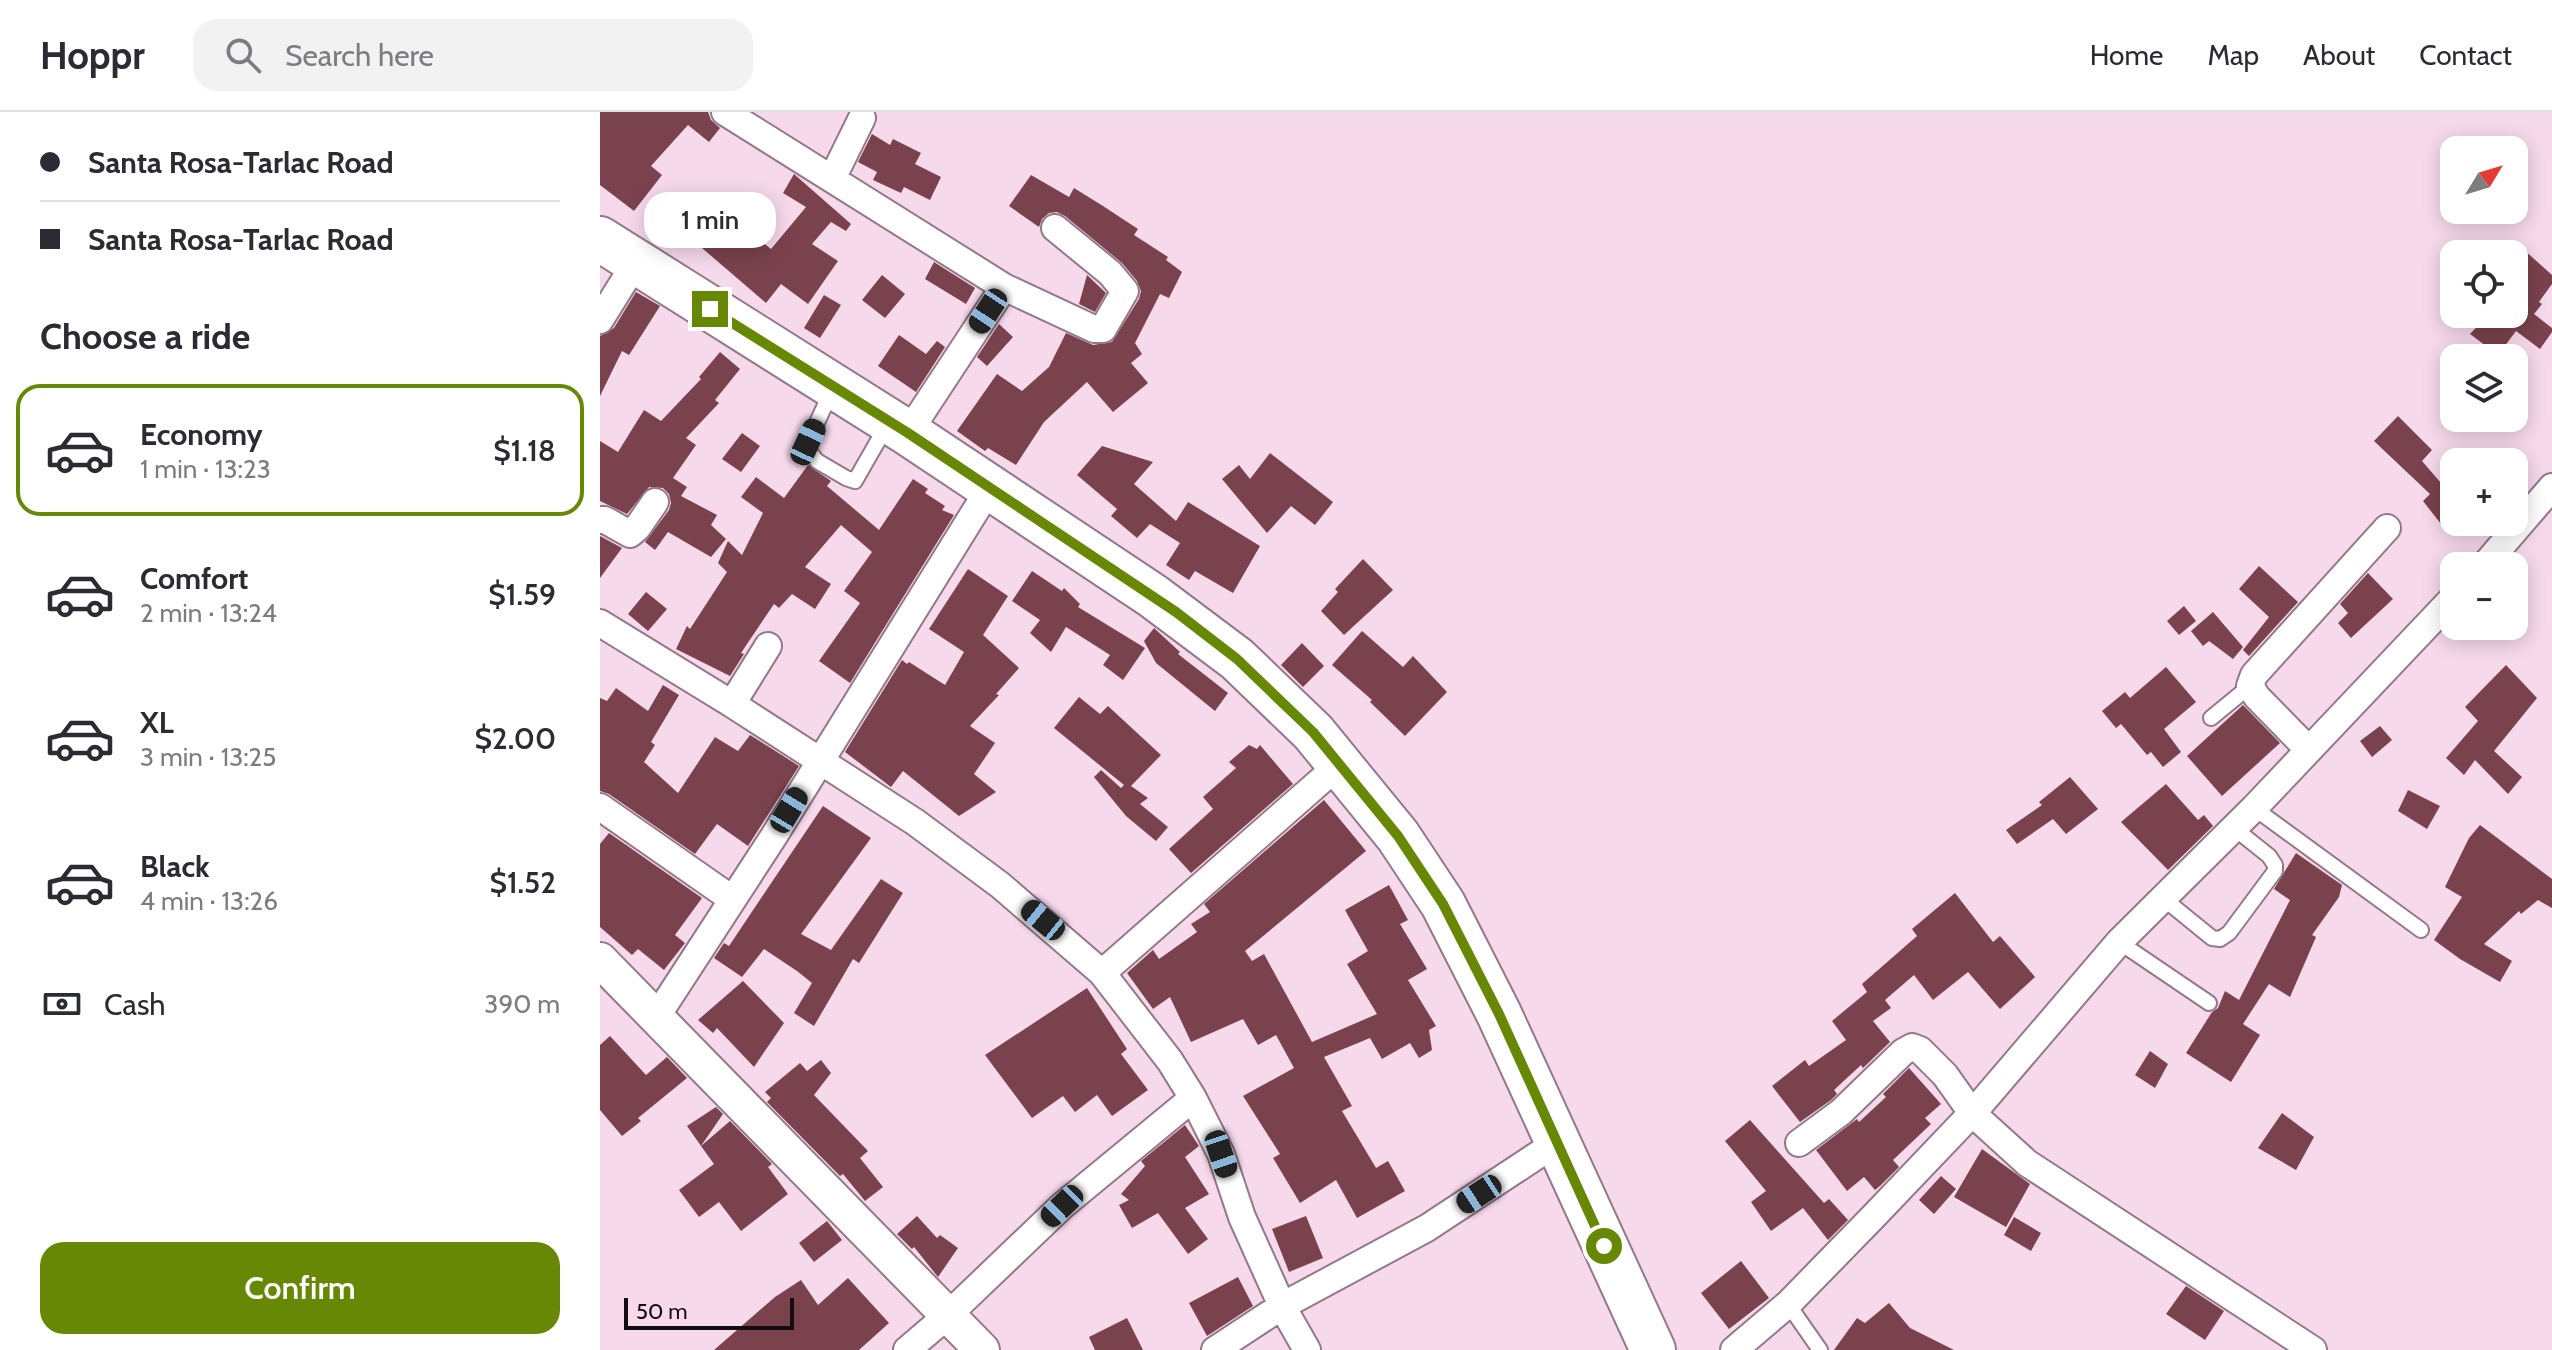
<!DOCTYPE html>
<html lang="en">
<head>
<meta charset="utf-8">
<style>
  :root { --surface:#fff; --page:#f2f2f3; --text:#2b2b33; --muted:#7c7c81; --line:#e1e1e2; --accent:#678805 }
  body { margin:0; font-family:Cabin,sans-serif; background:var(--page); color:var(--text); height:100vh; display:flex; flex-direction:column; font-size:30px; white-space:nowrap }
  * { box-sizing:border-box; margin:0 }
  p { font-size:26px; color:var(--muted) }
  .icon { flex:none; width:44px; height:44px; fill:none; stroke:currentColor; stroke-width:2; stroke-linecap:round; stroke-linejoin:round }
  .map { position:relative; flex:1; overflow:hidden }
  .panel { display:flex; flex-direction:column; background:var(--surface); width:600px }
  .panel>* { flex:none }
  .guide { display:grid; align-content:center; height:176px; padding:0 40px; background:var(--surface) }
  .needle { width:52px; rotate:52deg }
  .controls { position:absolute; left:1840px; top:24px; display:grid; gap:16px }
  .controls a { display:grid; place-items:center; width:88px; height:88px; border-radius:16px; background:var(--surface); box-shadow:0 4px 20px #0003; font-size:40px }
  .scale { position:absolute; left:24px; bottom:20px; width:170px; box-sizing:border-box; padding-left:8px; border:4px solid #150c12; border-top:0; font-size:22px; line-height:28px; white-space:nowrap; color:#150c12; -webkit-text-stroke:6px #f7d9ec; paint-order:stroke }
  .end { position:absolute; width:36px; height:36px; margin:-18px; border:10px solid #678805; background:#fff; box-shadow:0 0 0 4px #fff }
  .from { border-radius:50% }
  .bubble { position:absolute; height:56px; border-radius:24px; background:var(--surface); box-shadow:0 4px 20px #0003; font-size:26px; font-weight:600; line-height:56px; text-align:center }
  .car { position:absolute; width:24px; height:48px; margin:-24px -12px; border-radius:10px; box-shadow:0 0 6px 2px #0007; background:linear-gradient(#222 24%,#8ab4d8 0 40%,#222 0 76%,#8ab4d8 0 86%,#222 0) }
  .guide b { display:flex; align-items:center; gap:28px; height:76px; font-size:30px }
  .guide b+b { border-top:2px solid var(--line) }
  .guide i { width:20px; height:20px; background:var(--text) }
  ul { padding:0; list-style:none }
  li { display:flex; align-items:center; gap:24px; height:132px; margin:0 16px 12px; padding:0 24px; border:4px solid transparent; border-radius:24px }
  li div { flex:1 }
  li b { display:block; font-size:30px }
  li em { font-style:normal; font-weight:600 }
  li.active { border-color:var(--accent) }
  li>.icon { width:72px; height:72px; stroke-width:1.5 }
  h2 { padding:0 40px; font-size:36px; line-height:96px }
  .pay { display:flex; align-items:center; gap:20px; height:88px; padding:0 40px; font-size:30px }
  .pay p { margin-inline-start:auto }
  .primary-button { display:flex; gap:16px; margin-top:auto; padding:16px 40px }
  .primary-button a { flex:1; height:92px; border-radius:24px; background:var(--accent); color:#fff; font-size:32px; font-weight:600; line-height:92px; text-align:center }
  header { display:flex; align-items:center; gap:48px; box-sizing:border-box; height:112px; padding:0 40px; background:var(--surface); border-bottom:2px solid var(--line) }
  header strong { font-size:38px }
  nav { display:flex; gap:44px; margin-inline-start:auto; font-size:28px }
  .search { width:560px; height:72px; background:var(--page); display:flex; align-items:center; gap:20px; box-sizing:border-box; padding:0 28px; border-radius:24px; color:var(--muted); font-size:30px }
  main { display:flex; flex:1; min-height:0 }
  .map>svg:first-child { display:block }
  .building { fill:#7a424c }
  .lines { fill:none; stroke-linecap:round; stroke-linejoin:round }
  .service-casing { stroke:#937889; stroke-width:18 }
  .minor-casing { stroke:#937889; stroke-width:30 }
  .tertiary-casing { stroke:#937889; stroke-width:38 }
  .trunk-casing { stroke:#937889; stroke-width:48 }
  .service { stroke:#fff; stroke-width:14 }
  .minor { stroke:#fff; stroke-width:26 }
  .tertiary { stroke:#fff; stroke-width:34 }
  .trunk { stroke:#fff; stroke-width:44 }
  .route { stroke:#678805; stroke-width:10 }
</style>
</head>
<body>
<header>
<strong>Hoppr</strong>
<div class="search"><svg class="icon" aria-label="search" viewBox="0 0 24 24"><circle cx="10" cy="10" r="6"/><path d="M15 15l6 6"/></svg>Search here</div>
<nav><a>Home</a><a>Map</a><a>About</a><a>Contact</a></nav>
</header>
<main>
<section class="panel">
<div class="guide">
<b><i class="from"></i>Santa Rosa-Tarlac Road</b>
<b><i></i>Santa Rosa-Tarlac Road</b>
</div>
<h2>Choose a ride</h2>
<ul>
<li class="active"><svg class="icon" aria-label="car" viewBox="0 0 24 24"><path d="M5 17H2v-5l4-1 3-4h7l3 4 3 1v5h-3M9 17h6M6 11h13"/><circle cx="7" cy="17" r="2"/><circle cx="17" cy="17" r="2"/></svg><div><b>Economy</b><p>1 min · 13:23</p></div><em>$1.18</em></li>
<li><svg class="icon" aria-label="car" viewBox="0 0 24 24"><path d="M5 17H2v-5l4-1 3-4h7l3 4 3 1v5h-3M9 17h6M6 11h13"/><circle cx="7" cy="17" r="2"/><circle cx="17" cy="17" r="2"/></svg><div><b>Comfort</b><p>2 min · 13:24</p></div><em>$1.59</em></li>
<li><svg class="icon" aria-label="car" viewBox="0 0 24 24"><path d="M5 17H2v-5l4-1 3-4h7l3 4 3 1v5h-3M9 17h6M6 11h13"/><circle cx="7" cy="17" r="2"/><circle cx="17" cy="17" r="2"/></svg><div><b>XL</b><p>3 min · 13:25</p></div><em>$2.00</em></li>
<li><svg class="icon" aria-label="car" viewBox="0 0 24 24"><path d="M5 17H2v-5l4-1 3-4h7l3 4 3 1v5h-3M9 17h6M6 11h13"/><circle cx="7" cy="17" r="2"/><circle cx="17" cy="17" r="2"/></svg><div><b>Black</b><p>4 min · 13:26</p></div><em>$1.52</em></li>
</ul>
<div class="pay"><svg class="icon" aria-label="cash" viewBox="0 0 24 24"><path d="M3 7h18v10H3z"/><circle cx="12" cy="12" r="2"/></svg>Cash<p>390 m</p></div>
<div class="primary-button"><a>Confirm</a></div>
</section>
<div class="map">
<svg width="1952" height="1238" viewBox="0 0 1952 1238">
  <rect width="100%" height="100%" fill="#f7d9ec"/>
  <!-- building -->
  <path class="building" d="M 0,0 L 108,0 L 111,8 L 120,16 L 109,30 L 88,13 L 51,54 L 62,63 L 34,99 L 0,73 Z
    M 272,22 L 290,33 L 293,27 L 321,41 L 315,52 L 341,65 L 330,88 L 304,75 L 301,81 L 273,68 L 277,60 L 258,50 Z
    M 194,62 L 251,112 L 246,119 L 231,110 L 212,132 L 238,149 L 208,192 L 181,172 L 166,191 L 102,136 L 129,103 L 171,137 L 206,95 L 183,81 Z
    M 431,63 L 469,85 L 474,76 L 503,94 L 538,117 L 534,123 L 568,145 L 566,148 L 582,160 L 569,186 L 560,182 L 535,231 L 542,242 L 531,251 L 548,271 L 513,300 L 487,270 L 444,310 L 416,353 L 388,336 L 385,339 L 357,319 L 397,262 L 422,279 L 449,255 L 466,221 L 493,233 L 512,230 L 539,187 L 541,179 L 537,169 L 522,151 L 465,104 L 457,100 L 449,101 L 442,107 L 439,115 L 409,94 Z
    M 1914,129 L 1952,163 L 1952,172 L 1939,190 L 1942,192 L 1934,202 L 1952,216 L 1952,220 L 1940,237 L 1916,219 L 1898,243 L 1870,222 L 1889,202 L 1914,202 Z
    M 334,150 L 375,176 L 366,192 L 325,167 Z
    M 282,163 L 305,182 L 285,206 L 262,188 Z
    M 487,163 L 506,181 L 495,200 L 479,192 Z
    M 36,180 L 60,194 L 29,243 L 22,239 L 0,284 L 0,224 L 14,216 Z
    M 224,183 L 241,193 L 220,226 L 204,216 Z
    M 399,212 L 413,225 L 387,254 L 377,245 Z
    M 299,223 L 326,242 L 337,229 L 345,235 L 316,280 L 278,254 Z
    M 120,240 L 140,257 L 115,288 L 119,291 L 86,326 L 96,333 L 73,366 L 87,375 L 81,384 L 117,403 L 111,413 L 126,427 L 111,445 L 68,420 L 55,438 L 45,430 L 69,398 L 71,391 L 69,382 L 63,376 L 49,375 L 27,402 L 0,389 L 0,329 L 18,340 L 44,298 L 61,309 L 101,267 L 99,265 Z
    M 1798,304 L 1832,338 L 1822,349 L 1854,386 L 1854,406 L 1850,402 L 1841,412 L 1823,389 L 1830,382 L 1774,329 Z
    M 142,321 L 160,334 L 141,360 L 122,347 Z
    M 502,334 L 553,350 L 534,372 L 576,409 L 588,390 L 660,434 L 633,481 L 595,459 L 589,468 L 566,453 L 580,431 L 550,412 L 537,426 L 511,404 L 517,397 L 477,363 Z
    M 670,341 L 733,390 L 715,413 L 691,394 L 667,421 L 622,367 L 639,353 L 650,367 Z
    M 208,353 L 231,369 L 227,374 L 279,418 L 313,367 L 328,377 L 325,381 L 345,394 L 342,398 L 354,403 L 250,571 L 219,549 L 260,491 L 244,479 L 272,440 L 241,413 L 205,455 L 231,472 L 215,497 L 192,482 L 179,496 L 174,492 L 141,541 L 144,542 L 130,564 L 76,537 L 87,514 L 90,517 L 127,460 L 118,451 L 128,429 L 142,443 L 163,401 L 141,385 L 156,365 L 184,386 Z
    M 0,424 L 22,436 L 0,466 Z
    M 763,447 L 793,478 L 744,523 L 721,499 L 738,480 L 735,477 Z
    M 1659,454 L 1698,490 L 1649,544 L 1643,538 L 1669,505 L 1639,477 Z
    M 368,457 L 408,484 L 383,523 L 419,556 L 396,582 L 399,583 L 370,614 L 395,631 L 374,662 L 396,680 L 359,704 L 303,659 L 291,675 L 245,640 L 302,548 L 307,552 L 309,550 L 345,573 L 364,540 L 329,517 Z
    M 432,459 L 462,479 L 464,476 L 480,492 L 478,495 L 545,536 L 523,568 L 503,553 L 510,543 L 466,515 L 451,540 L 430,521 L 440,508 L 412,489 Z
    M 1768,461 L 1793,487 L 1751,526 L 1738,511 L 1748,501 L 1740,492 Z
    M 46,480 L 67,497 L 48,519 L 28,502 Z
    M 1584,494 L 1596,509 L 1579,523 L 1567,509 Z
    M 1613,500 L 1643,535 L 1633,547 L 1609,529 L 1603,534 L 1591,519 Z
    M 554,516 L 580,540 L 578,542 L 628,581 L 615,599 L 556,551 L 544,529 Z
    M 762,519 L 803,555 L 813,544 L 847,580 L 805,624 L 770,590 L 772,588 L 732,553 Z
    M 702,531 L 724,554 L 703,575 L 681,553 Z
    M 1906,553 L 1937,586 L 1894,639 L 1922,665 L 1908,682 L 1875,648 L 1864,663 L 1846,646 L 1878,609 L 1865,595 Z
    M 1566,555 L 1596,590 L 1564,617 L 1581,640 L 1563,655 L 1551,640 L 1547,643 L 1521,612 L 1516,616 L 1502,599 L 1525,580 L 1530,586 Z
    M 63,573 L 79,583 L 51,630 L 55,633 L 44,650 L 78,681 L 115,625 L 138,639 L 150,623 L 199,654 L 148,734 L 117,712 L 95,742 L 9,682 L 0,679 L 0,586 L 7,589 L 16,576 L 48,599 Z
    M 479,585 L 500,602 L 508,594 L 561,643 L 531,674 L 548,686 L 540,692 L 568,715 L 556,729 L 526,704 L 494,665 L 501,658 L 521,676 L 524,673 L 454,616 Z
    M 1643,593 L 1680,631 L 1622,684 L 1587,644 Z
    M 1780,614 L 1792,628 L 1772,645 L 1760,629 Z
    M 649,633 L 657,637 L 660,633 L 693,672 L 591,761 L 569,737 L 613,697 L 603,685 L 636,656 L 629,650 Z
    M 1470,665 L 1498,697 L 1466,722 L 1453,707 L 1417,732 L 1406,718 L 1442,693 L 1439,690 Z
    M 1566,672 L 1598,708 L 1604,703 L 1613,714 L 1568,758 L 1521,710 Z
    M 1808,678 L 1840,694 L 1827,717 L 1798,699 Z
    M 724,688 L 766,739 L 645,839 L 652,849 L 664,842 L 712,930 L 777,902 L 747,852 L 768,839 L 745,798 L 789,773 L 808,808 L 800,812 L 827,857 L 808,868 L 836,914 L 829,918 L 832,938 L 819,946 L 810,931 L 782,947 L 770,926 L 724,945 L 752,994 L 742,999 L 776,1056 L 788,1049 L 805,1079 L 757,1106 L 736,1068 L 700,1091 L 673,1046 L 680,1042 L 643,984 L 694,956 L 676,923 L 658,933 L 643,907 L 591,930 L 570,885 L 553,897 L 527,861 L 553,838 L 559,847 L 597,820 L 591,812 L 610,800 L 604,792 Z
    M 223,694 L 271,726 L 201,822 L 231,838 L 281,767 L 303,781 L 259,851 L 253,847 L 214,914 L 194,901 L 212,871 L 197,859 L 164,837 L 142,865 L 114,846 L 124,831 L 129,834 Z
    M 1880,713 L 1952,767 L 1952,796 L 1938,788 L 1921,802 L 1919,799 L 1884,832 L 1912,849 L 1900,870 L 1860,847 L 1834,828 L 1862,785 L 1845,775 L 1869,726 Z
    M 9,721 L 102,786 L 75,823 L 85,831 L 64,858 L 38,837 L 32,843 L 0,815 L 0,732 Z
    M 1696,741 L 1742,773 L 1739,785 L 1712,823 L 1716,825 L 1690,885 L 1669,872 L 1643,912 L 1660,923 L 1631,970 L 1586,941 L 1612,900 L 1618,896 L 1625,879 L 1639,888 L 1690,788 L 1674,777 Z
    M 1355,781 L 1393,830 L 1400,824 L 1435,865 L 1400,897 L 1368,860 L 1333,888 L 1314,863 L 1285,888 L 1291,896 L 1273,909 L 1290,930 L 1263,956 L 1261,953 L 1234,978 L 1237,982 L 1231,988 L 1200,1010 L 1172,974 L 1205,948 L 1209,954 L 1246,928 L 1232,909 L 1267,880 L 1262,872 L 1317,824 L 1312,817 Z
    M 143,869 L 184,911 L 154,955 L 117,916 L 113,921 L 98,908 Z
    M 487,876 L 527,937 L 521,942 L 548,978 L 512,1004 L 497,983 L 475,1000 L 463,984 L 432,1006 L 385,943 Z
    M 10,924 L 46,963 L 67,945 L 87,966 L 38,1006 L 41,1009 L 22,1024 L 0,998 L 0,933 Z
    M 1550,939 L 1568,952 L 1555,976 L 1535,963 Z
    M 221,948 L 231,961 L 214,983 L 268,1039 L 260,1046 L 283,1075 L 265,1089 L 243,1062 L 240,1064 L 167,990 L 171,986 L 165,980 L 200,951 L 207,959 Z
    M 1309,956 L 1341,992 L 1325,1006 L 1331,1012 L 1293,1048 L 1299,1055 L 1281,1073 L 1275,1078 L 1264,1065 L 1247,1079 L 1216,1038 L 1257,1007 L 1259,1010 L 1286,985 L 1283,982 Z
    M 116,995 L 123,1002 L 101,1034 L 87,1014 Z
    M 1682,1001 L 1714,1025 L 1696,1058 L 1658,1036 Z
    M 1150,1008 L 1224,1091 L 1229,1087 L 1248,1108 L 1228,1128 L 1203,1096 L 1171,1119 L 1151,1090 L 1166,1079 L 1125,1029 Z
    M 130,1009 L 172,1052 L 168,1055 L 188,1082 L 141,1119 L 119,1090 L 99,1105 L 79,1078 L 114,1052 L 101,1034 Z
    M 585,1013 L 599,1034 L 585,1045 L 609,1082 L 585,1096 L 608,1127 L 588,1142 L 558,1101 L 532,1116 L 519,1093 L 529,1088 L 521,1082 L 545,1054 L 541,1049 Z
    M 1382,1037 L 1430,1072 L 1406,1115 L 1354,1085 Z
    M 1341,1064 L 1356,1077 L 1334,1102 L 1319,1088 Z
    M 317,1104 L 337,1126 L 340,1123 L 358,1136 L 338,1165 L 314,1135 L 312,1137 L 297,1122 Z
    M 706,1104 L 723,1146 L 689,1160 L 672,1117 Z
    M 1414,1105 L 1441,1121 L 1431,1139 L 1404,1123 Z
    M 227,1109 L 242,1128 L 214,1150 L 199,1131 Z
    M 1141,1149 L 1169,1186 L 1129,1217 L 1101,1181 Z
    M 638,1165 L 653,1194 L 607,1224 L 589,1191 Z
    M 248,1166 L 289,1211 L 259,1238 L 114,1238 L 175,1185 L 201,1168 L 218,1193 Z
    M 1586,1174 L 1624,1199 L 1605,1228 L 1566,1202 Z
    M 1289,1191 L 1310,1216 L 1354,1238 L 1234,1238 L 1257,1206 L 1265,1211 Z
    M 527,1206 L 543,1238 L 495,1238 L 489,1225 Z"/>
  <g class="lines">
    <!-- service casing -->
    <g class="service-casing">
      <path id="service" d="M 232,278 L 208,330 L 209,339 L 217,349 L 246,366 L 255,369 L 287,313
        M 1611,606 L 1650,574
        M 1654,696 L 1821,818
        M 1564,787 L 1612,826 L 1620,827 L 1629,821 L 1675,759 L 1675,753 L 1669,744 L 1634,716
        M 1519,830 L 1609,891
        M 1188,1192 L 1220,1238"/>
    </g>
    <!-- minor casing -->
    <g class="minor-casing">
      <path id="minor" d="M 125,0 L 404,175 L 308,321
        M 232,67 L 262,6
        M 404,175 L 494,217 L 503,217 L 525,179 L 510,161 L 455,116
        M 0,208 L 36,150
        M 0,408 L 5,408 L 30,422 L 37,416 L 55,390
        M 1884,454 L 1952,375
        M 0,511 L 132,592 L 315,710 L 400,773 L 502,861 L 570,949 L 593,986 L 621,1042 L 642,1105 L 682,1194 L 707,1238
        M 132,592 L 168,534
        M 1708,637 L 1657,585 L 1650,574 L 1654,563 L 1787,416
        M 0,695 L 132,787
        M 502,861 L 741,651
        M 57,904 L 174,724 L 389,377
        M 1199,1031 L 1241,1000 L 1303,940 L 1312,935 L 1320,938 L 1345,963 L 1372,1001 L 1427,1051 L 1713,1238
        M 307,1238 L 348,1203 L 462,1094 L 593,986
        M 615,1238 L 682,1194 L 827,1116 L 956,1031
        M 1134,1238 L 1188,1192 L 1272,1106 L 1377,996 L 1519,830 L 1654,696 L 1854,485"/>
    </g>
    <!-- tertiary casing -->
    <g class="tertiary-casing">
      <path id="tertiary" d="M 0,848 L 382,1238"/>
    </g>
    <!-- trunk casing -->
    <g class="trunk-casing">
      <path id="trunk" d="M 0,127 L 308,321 L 553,484 L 637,547 L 713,620 L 798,724 L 843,792 L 899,902 L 1053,1238"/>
    </g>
    <!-- service -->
    <use href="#service" class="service"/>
    <!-- minor -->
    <use href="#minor" class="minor"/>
    <!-- tertiary -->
    <use href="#tertiary" class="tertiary"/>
    <!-- trunk -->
    <use href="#trunk" class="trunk"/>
  </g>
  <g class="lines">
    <!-- route -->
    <path class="route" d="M 110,197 L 308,321 L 576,500 L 637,547 L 713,620 L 798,724 L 843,792 L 899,902 L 1004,1134"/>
  </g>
</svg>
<div class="controls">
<a><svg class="needle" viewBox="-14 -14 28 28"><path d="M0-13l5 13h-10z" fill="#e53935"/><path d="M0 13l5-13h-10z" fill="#7c7c81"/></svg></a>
<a><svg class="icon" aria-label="locate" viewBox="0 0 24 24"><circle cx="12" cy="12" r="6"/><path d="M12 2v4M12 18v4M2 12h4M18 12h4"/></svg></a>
<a><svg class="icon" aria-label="layers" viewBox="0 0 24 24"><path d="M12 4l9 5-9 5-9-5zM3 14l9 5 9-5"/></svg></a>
<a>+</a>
<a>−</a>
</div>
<div class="scale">50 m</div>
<i class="end from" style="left:1004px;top:1134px"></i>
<i class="end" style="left:110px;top:197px"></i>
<div class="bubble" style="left:44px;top:80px;width:132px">1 min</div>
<i class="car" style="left:388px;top:199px;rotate:213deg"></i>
<i class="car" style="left:208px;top:330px;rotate:25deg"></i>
<i class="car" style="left:189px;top:698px;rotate:31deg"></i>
<i class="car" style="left:443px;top:808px;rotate:309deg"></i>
<i class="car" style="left:621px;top:1042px;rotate:161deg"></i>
<i class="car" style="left:879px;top:1082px;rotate:237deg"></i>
<i class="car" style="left:462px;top:1094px;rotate:226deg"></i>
</div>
</main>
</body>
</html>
